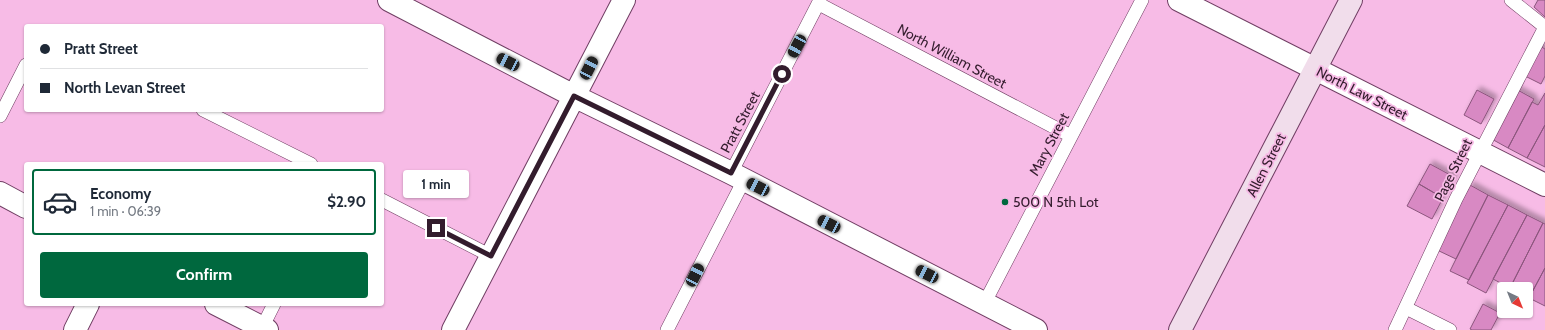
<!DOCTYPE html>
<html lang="en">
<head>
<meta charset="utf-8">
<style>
  :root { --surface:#fff; --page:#f2f2f3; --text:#1f2937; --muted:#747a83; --line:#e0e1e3; --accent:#00683e }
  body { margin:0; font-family:Cabin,sans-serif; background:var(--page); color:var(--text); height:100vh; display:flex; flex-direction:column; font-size:15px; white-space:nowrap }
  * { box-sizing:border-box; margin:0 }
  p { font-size:13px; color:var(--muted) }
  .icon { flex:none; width:22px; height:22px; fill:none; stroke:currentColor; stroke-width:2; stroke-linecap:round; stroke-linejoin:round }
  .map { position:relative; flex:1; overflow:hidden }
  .drawer { position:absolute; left:24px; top:162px; width:360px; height:144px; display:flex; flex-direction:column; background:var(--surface); border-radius:4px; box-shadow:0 1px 3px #0004 }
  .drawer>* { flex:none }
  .banner { position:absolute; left:24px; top:24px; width:360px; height:88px; border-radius:4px; box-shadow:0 1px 3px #0004; display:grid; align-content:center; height:88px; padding:0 16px; background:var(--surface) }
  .needle { width:26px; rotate:137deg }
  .tools { position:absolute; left:1497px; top:282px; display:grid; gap:8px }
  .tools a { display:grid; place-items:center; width:36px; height:36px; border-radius:4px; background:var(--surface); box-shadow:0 1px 3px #0004; font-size:20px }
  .end { position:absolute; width:18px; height:18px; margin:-9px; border:5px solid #331c2d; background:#fff; box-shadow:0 0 0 2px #fff }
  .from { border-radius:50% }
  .bubble { position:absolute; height:28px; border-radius:4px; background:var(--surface); box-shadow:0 1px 3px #0004; font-size:13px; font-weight:700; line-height:28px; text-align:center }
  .car { position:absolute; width:12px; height:24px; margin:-12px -6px; border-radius:5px; box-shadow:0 0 3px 1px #0007; background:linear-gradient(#222 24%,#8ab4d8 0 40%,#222 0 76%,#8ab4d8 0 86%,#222 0) }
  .banner b { display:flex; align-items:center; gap:14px; height:38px; font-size:15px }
  .banner b+b { border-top:1px solid var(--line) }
  .banner i { width:10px; height:10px; background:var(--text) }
  ul { padding:7px 0 0; list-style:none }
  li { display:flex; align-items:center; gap:12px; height:66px; margin:0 8px 6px; padding:0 8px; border:2px solid var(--line); border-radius:4px }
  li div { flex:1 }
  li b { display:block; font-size:15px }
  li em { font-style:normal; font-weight:700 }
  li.on { border-color:var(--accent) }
  li>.icon { width:36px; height:36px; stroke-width:1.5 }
  .primary-button { display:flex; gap:8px; margin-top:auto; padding:8px 16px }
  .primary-button a { flex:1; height:46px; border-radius:4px; background:var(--accent); color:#fff; font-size:16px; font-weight:700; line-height:46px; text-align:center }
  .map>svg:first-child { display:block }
  .building { fill:#d889c3; stroke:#8b567d; filter:url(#shadow) }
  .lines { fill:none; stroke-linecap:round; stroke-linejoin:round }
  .lane-casing { stroke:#703e63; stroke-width:14 }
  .street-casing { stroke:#703e63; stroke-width:24 }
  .secondary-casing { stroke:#703e63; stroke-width:24 }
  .lane { stroke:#fff; stroke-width:13 }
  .street { stroke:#fff; stroke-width:22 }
  .secondary { stroke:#f1ddeb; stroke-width:22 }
  .route { stroke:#331c2d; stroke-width:5 }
  .poi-dot { fill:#00683e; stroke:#f7bbe6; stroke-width:1.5 }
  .labels { text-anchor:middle; stroke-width:3.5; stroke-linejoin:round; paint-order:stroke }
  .street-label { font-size:14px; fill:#331c2d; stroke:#f7bbe6 }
  .poi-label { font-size:14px; fill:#331c2d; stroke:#f7bbe6; text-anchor:start }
</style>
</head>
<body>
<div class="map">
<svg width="1545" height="330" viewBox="0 0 1545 330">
  <defs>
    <filter id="shadow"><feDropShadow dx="3.5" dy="-3.5" stdDeviation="2" flood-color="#0004"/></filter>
  </defs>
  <rect width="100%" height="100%" fill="#f7bbe6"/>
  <!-- building -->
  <path class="building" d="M 1538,0 L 1545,0 L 1545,17 L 1534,7 Z
    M 1533,42 L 1545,49 L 1545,76 L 1541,84 L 1517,72 Z
    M 1514,88 L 1534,99 L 1508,148 L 1488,137 Z
    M 1477,90 L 1494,99 L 1481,124 L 1464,115 Z
    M 1545,93 L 1545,125 L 1527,158 L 1508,148 L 1532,102 L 1538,105 Z
    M 1545,125 L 1545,167 L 1527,158 Z
    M 1430,164 L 1454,177 L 1443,198 L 1419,184 Z
    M 1419,184 L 1443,198 L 1432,219 L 1407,206 Z
    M 1470,185 L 1488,195 L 1456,259 L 1437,250 Z
    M 1488,195 L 1508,205 L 1469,280 L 1450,271 Z
    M 1508,205 L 1527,215 L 1486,293 L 1467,283 Z
    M 1527,215 L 1543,223 L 1510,288 L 1493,279 Z
    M 1543,223 L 1545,224 L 1545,268 L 1529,298 L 1526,296 L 1526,289 L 1510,288 Z
    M 1545,268 L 1545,306 L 1529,298 Z
    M 1483,304 L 1500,313 L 1491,330 L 1472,330 L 1470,329 Z"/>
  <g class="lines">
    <!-- lane casing -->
    <g class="lane-casing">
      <path id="lane" d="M 1511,0 L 1545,27
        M 819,4 L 1071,136
        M 203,110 L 311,164
        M 0,116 L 26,65
        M 731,173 L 820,0
        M 382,200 L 491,256
        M 984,304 L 1142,0
        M 1406,308 L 1450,330
        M 261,330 L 274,304
        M 667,330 L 744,180
        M 1395,330 L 1456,199 L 1545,27"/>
    </g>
    <!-- street casing -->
    <g class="street-casing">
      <path id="street" d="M 389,0 L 574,96 L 731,173 L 1036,330
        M 1179,0 L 1545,185
        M 0,193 L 26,207
        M 216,304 L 267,330
        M 75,330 L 88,304
        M 453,330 L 624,0"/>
    </g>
    <!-- secondary casing -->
    <g class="secondary-casing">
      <path id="secondary" d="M 1180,330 L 1351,0"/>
    </g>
    <!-- lane -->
    <use href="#lane" class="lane"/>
    <!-- street -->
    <use href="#street" class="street"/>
    <!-- secondary -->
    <use href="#secondary" class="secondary"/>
  </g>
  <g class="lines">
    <!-- route -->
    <path class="route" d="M 436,228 L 491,256 L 574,96 L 731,173 L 782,74"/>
  </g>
  <!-- markers -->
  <circle class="poi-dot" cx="1005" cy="202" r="4"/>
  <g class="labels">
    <!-- street labels -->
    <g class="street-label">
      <text transform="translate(952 56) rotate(28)" y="5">North William Street</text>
      <text transform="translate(1362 93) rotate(27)" y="5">North Law Street</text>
      <text transform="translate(740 122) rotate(-62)" y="5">Pratt Street</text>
      <text transform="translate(1049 144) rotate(-62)" y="5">Mary Street</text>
      <text transform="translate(1266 165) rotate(-63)" y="5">Allen Street</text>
      <text transform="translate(1453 170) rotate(-64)" y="5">Page Street</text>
    </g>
    <!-- poi labels -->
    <g class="poi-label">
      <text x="1013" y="207">500 N 5th Lot</text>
    </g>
  </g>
</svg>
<div class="tools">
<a><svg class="needle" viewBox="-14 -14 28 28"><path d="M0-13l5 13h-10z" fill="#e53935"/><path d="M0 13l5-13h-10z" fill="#747a83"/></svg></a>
</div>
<i class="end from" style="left:782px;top:74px"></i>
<i class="end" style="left:436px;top:228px"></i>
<div class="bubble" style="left:403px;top:170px;width:66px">1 min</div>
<i class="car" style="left:797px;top:46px;rotate:208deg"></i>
<i class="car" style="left:508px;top:62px;rotate:297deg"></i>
<i class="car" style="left:589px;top:68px;rotate:27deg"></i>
<i class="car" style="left:758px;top:187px;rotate:297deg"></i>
<i class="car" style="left:829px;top:224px;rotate:297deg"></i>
<i class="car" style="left:927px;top:274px;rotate:297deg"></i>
<i class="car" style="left:695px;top:275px;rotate:27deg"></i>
<div class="banner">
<b><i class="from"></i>Pratt Street</b>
<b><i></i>North Levan Street</b>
</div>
<section class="drawer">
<ul>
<li class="on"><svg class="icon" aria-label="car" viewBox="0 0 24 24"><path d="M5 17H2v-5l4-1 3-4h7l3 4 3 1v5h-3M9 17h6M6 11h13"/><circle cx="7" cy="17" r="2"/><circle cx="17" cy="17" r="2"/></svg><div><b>Economy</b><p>1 min · 06:39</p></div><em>$2.90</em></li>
</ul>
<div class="primary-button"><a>Confirm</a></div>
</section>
</div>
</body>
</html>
